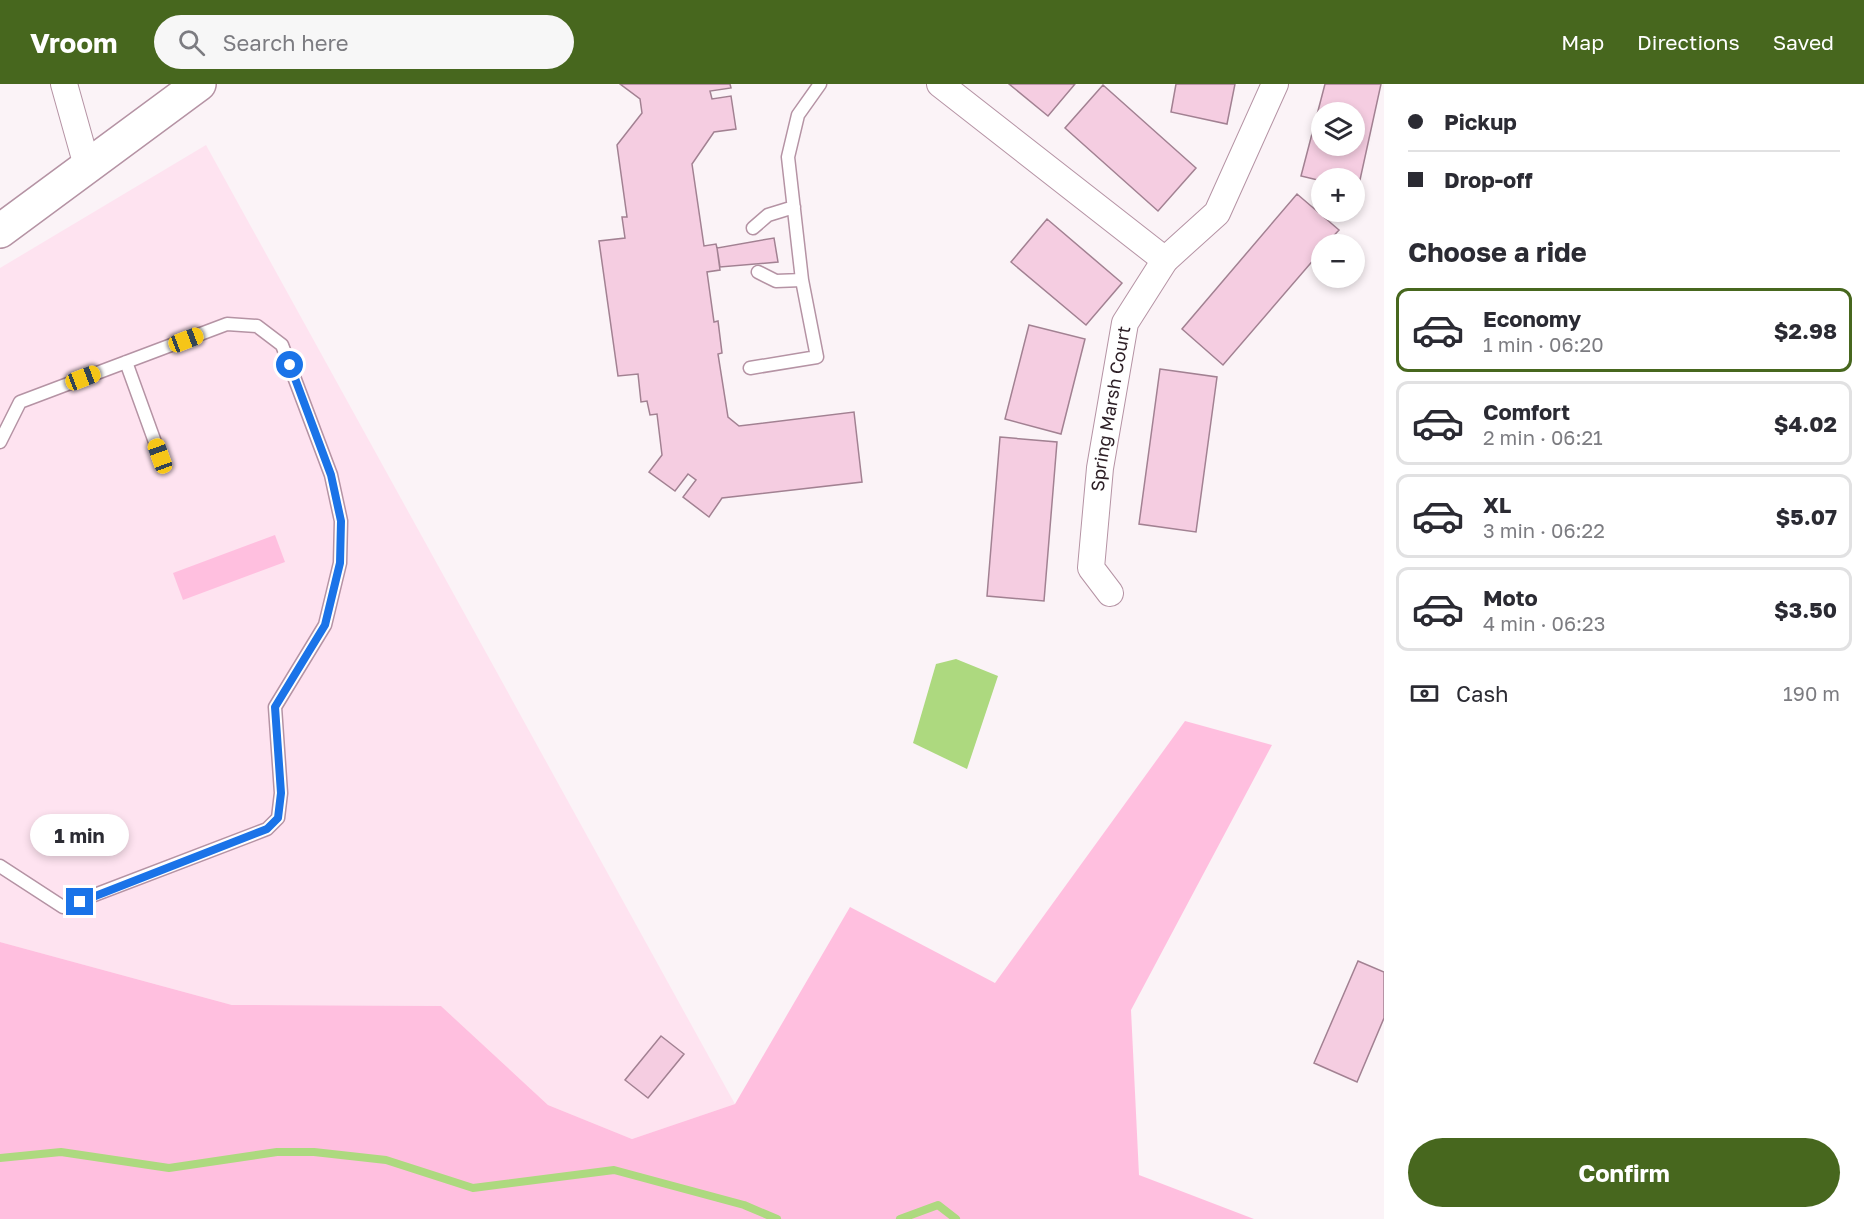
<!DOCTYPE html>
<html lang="en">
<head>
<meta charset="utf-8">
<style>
  :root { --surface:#fff; --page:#f7f7f7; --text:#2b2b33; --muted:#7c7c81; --line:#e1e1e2; --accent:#47671e }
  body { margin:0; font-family:"Golos Text",sans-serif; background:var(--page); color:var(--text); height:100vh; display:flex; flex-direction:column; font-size:22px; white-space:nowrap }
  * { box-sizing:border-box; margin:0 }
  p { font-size:20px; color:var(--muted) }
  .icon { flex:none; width:33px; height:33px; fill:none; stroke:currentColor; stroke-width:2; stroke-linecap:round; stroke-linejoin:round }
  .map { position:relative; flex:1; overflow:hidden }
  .panel { display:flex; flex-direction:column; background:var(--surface); width:480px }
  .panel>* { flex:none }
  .banner { display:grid; align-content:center; height:132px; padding:0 24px; background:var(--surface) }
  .controls { position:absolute; left:1311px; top:18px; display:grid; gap:12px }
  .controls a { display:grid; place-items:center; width:54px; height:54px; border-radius:50%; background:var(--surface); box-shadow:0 3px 9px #0003; font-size:30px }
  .end { position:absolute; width:27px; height:27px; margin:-14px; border:8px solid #1a73e8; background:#fff; box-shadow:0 0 0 3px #fff }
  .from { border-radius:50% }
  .bubble { position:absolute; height:42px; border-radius:21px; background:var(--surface); box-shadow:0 3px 9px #0003; font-size:20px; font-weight:700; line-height:42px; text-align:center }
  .car { position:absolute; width:18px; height:36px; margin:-18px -9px; border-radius:8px; box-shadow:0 0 4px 2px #0007; background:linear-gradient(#f5c518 24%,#345 0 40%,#f5c518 0 76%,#345 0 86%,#f5c518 0) }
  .banner b { display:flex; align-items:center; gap:21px; height:57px; font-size:22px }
  .banner b+b { border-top:2px solid var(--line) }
  .banner i { width:15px; height:15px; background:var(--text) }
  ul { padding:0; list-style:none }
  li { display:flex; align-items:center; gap:18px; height:84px; margin:0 12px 9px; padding:0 12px; border:3px solid var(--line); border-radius:12px }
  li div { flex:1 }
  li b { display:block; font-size:22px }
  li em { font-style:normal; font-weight:700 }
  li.current { border-color:var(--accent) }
  li>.icon { width:54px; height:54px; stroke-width:1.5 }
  h2 { padding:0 24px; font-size:27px; line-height:72px }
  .pay { display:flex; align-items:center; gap:15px; height:66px; padding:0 24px; font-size:22px }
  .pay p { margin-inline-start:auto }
  .button { display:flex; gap:12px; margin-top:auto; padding:12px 24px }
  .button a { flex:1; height:69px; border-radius:36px; background:var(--accent); color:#fff; font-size:24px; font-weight:700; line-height:69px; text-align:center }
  header { display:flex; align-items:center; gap:36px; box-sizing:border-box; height:84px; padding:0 30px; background:var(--accent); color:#fff }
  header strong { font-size:28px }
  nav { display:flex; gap:33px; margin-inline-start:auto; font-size:21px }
  .search { width:420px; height:54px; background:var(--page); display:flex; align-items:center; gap:15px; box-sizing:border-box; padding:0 21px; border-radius:33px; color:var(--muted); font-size:22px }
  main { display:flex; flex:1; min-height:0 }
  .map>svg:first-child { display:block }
  .built { fill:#fee3f0 }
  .green { fill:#ffbfdf }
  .water { fill:#add97f }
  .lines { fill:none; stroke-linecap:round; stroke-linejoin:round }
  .stream { stroke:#add97f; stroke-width:8 }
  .building { fill:#f5cde1; stroke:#a28192; stroke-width:1.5; fill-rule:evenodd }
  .lane-casing { stroke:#b593a4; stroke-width:15 }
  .street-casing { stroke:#b593a4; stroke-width:28 }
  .secondary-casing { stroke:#b593a4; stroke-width:36 }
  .lane { stroke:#fff; stroke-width:12 }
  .street { stroke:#fff; stroke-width:26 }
  .secondary { stroke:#fff; stroke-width:33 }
  .route { stroke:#1a73e8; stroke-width:8 }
  .labels { text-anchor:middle; stroke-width:5; stroke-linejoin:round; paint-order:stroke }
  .street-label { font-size:18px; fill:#2e2027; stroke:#fff }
</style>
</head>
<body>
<header>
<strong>Vroom</strong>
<div class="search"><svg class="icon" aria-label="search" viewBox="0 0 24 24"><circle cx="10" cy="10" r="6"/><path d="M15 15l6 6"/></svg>Search here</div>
<nav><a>Map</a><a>Directions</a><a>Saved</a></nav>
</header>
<main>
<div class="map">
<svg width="1384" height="1135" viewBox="0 0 1384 1135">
  <rect width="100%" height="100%" fill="#fbf3f7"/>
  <!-- built -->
  <path class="built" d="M 206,61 L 735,1020 L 632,1055 L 548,1021 L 441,922 L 232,921 L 0,858 L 0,184 Z"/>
  <!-- green -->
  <path class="green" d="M 275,451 L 285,478 L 183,516 L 173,489 Z
    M 1185,637 L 1272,661 L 1131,926 L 1139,1091 L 1254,1135 L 0,1135 L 0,858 L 232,921 L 441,922 L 548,1021 L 632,1055 L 735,1020 L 850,823 L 995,899 Z"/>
  <!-- water -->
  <path class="water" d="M 956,575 L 998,592 L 967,685 L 913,659 L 936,580 Z"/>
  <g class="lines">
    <!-- stream -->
    <path class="stream" d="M 0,1074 L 61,1068 L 169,1084 L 277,1068 L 314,1068 L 386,1076 L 473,1104 L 614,1086 L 744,1121 L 777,1135
      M 900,1135 L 938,1121 L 956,1135"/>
  </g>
  <!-- building -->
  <path class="building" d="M 620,0 L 730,0 L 731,4 L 710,7 L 712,15 L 731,12 L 736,45 L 714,48 L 692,80 L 704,162 L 716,160 L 717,164 L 720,186 L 707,188 L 714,238 L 718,237 L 722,269 L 718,270 L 728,333 L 739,342 L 854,328 L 862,398 L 722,414 L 709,433 L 683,413 L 696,396 L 688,390 L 675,407 L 649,388 L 662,371 L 657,330 L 650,331 L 647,317 L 641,318 L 638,290 L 618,292 L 599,157 L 625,154 L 622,133 L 627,133 L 617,61 L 642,29 L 640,15 Z
    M 1009,0 L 1075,0 L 1048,32 Z
    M 1176,0 L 1235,0 L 1227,40 L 1171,28 Z
    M 1325,0 L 1381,0 L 1358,105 L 1354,105 L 1354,94 L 1322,94 L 1322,97 L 1301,92 ZM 1322,28 L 1354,28 L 1354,62 L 1322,62 Z
    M 1103,1 L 1196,84 L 1158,127 L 1065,44 Z
    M 1297,110 L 1339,146 L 1326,160 L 1322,160 L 1322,166 L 1223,281 L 1182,245 Z
    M 1047,135 L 1122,199 L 1086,241 L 1011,178 Z
    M 774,154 L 778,178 L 720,183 L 717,164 Z
    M 1029,241 L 1085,255 L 1061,350 L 1005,335 Z
    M 1160,285 L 1217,293 L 1196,448 L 1139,440 Z
    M 1000,353 L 1057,358 L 1044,517 L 987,512 Z
    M 1358,877 L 1384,888 L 1384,934 L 1357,998 L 1314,979 Z
    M 661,952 L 684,970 L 648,1014 L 625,996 Z"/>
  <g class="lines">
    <!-- lane casing -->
    <g class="lane-casing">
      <path id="lane" d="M 753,144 L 768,131 L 794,123
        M 758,188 L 776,197 L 802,196
        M 126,278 L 160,372
        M 750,284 L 817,273 L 802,196 L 788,73 L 798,31 L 820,0
        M 0,358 L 20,318 L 227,240 L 257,242 L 282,261 L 331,391 L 341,437 L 340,479 L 325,541 L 275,623 L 281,709 L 278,734 L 267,745 L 63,823 L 0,782"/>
    </g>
    <!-- street casing -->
    <g class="street-casing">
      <g id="street">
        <path d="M 64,0 L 87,82"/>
        <path d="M 940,0 L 1165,176"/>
        <path id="s1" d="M 1110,509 L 1091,484 L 1100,384 L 1125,239 L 1165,176 L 1217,129 L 1275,0"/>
      </g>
    </g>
    <!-- secondary casing -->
    <g class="secondary-casing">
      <path id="secondary" d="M 0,147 L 199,0"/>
    </g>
    <!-- lane -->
    <use href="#lane" class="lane"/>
    <!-- street -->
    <use href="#street" class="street"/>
    <!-- secondary -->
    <use href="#secondary" class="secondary"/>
  </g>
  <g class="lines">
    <!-- route -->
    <path class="route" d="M 80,818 L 267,745 L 278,734 L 281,709 L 275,623 L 325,541 L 340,479 L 341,437 L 331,391 L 290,281"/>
  </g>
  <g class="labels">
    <!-- street labels -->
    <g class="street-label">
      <text dy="6" stroke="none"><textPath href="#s1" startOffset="192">Spring Marsh Court</textPath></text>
    </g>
  </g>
</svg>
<div class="controls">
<a><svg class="icon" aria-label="layers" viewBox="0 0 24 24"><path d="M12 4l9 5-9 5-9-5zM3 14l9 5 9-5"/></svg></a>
<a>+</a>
<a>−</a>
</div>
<i class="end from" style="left:290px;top:281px"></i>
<i class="end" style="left:80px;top:818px"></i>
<div class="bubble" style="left:30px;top:730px;width:99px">1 min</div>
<i class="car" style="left:186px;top:256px;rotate:69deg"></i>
<i class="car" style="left:83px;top:294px;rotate:69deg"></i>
<i class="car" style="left:160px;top:372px;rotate:340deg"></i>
</div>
<section class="panel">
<div class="banner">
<b><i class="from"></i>Pickup</b>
<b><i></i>Drop-off</b>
</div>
<h2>Choose a ride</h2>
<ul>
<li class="current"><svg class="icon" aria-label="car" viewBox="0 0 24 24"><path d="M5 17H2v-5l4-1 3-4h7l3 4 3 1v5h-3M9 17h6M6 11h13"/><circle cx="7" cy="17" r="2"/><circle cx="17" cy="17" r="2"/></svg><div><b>Economy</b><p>1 min · 06:20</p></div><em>$2.98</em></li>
<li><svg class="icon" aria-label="car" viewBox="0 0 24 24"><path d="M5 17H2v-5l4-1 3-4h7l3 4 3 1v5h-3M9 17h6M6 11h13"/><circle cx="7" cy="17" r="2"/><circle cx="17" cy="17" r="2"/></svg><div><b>Comfort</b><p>2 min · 06:21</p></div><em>$4.02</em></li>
<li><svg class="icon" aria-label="car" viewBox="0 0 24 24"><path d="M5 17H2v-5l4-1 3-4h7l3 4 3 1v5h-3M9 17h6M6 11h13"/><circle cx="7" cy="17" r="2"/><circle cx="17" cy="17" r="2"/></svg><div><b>XL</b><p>3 min · 06:22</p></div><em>$5.07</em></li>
<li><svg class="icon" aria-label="car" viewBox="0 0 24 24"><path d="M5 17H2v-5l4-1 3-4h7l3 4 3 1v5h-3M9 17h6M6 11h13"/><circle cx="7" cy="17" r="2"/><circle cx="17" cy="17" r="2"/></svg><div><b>Moto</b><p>4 min · 06:23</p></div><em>$3.50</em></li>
</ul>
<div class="pay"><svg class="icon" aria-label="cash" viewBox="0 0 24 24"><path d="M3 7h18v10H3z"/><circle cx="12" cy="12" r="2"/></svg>Cash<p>190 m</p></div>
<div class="button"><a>Confirm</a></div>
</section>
</main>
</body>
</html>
